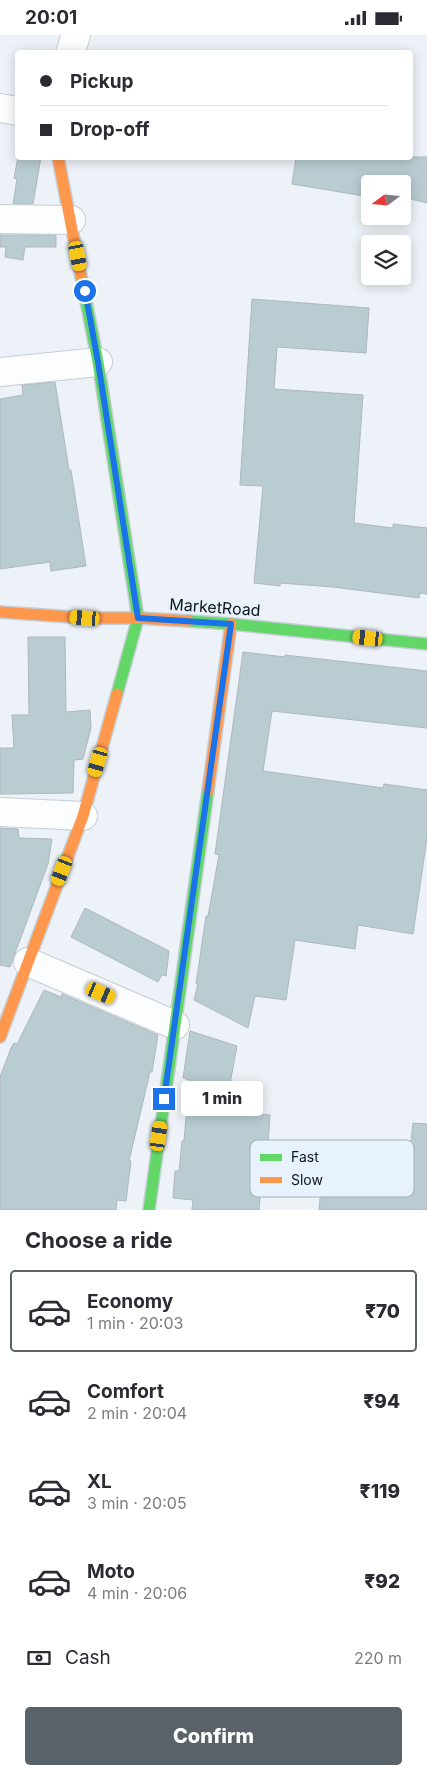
<!DOCTYPE html>
<html lang="en">
<head>
<meta charset="utf-8">
<style>
  :root { --surface:#fff; --page:#f7f7f7; --text:#2b2b33; --muted:#7c7c81; --line:#e1e1e2; --accent:#5a6269 }
  body { margin:0; font-family:Inter,sans-serif; background:var(--page); color:var(--text); height:100vh; display:flex; flex-direction:column; font-size:19px; white-space:nowrap }
  * { box-sizing:border-box; margin:0 }
  p { font-size:16px; color:var(--muted) }
  .icon { flex:none; width:28px; height:28px; fill:none; stroke:currentColor; stroke-width:2; stroke-linecap:round; stroke-linejoin:round }
  .map { position:relative; height:1175px; overflow:hidden }
  .sheet { display:flex; flex-direction:column; background:var(--surface); flex:1 }
  .sheet>* { flex:none }
  .guide { position:absolute; left:15px; top:15px; width:398px; height:110px; border-radius:5px; box-shadow:0 2px 12px #0003; display:grid; align-content:center; height:110px; padding:0 25px; background:var(--surface) }
  .needle { width:32px; rotate:254deg }
  .tools { position:absolute; left:361px; top:140px; display:grid; gap:10px }
  .tools a { display:grid; place-items:center; width:50px; height:50px; border-radius:5px; background:var(--surface); box-shadow:0 2px 12px #0003; font-size:25px }
  .end { position:absolute; width:22px; height:22px; margin:-11px; border:6px solid #1a73e8; background:#fff; box-shadow:0 0 0 2px #fff }
  .from { border-radius:50% }
  .bubble { position:absolute; height:35px; border-radius:5px; background:var(--surface); box-shadow:0 2px 12px #0003; font-size:16px; font-weight:800; line-height:35px; text-align:center }
  .car { position:absolute; width:15px; height:30px; margin:-15px -8px; border-radius:6px; box-shadow:0 0 4px 1px #0007; background:linear-gradient(#f5c518 24%,#345 0 40%,#f5c518 0 76%,#345 0 86%,#f5c518 0) }
  .guide b { display:flex; align-items:center; gap:18px; height:48px; font-size:19px }
  .guide b+b { border-top:1px solid var(--line) }
  .guide i { width:12px; height:12px; background:var(--text) }
  ul { padding:0; list-style:none }
  li { display:flex; align-items:center; gap:15px; height:82px; margin:0 10px 8px; padding:0 15px; border:2px solid transparent; border-radius:5px }
  li div { flex:1 }
  li b { display:block; font-size:19px }
  li em { font-style:normal; font-weight:800 }
  li.on { border-color:var(--accent) }
  li>.icon { width:45px; height:45px; stroke-width:1.5 }
  h2 { padding:0 25px; font-size:22px; line-height:60px }
  .pay { display:flex; align-items:center; gap:12px; height:55px; padding:0 25px; font-size:19px }
  .pay p { margin-inline-start:auto }
  .cta { display:flex; gap:10px; margin-top:auto; padding:10px 25px }
  .cta a { flex:1; height:58px; border-radius:5px; background:var(--accent); color:#fff; font-size:20px; font-weight:800; line-height:58px; text-align:center }
  .status { display:flex; justify-content:space-between; align-items:center; height:35px; padding:0 25px; background:var(--surface); direction:ltr }
  .status svg { height:14px; fill:currentColor }
  .map>svg:first-child { display:block }
  .building { fill:#b8ccd2; stroke:#aeb8bc }
  .lines { fill:none; stroke-linecap:round; stroke-linejoin:round }
  .street-casing { stroke:#c6ced5; stroke-width:30 }
  .fast-casing { stroke:#c6ced5; stroke-width:14 }
  .slow-casing { stroke:#c6ced5; stroke-width:14 }
  .street { stroke:#fcfdfe; stroke-width:28 }
  .fast { stroke:#63d668; stroke-width:11 }
  .slow { stroke:#ff974d; stroke-width:11 }
  .route { stroke:#1a73e8; stroke-width:6 }
  .labels { text-anchor:middle; stroke-width:4; stroke-linejoin:round; paint-order:stroke }
  .street-label { font-size:16px; fill:#0b151d; stroke:#e7f2fc }
  .key { fill:#e7f2fc; stroke:#a5b0b9; stroke-width:1 }
  .key-label { font-size:14px; fill:#0b151d }
</style>
</head>
<body>
<div class="status"><b>20:01</b><svg viewBox="0 0 49 12"><path d="M0 12V9h3v3zM5 12V6h3v6zM10 12V3h3v9zM15 12V0h3v12zM26 1h20v11H26zM47 4h2v5h-2z"/></svg></div>
<div class="map">
<svg width="427" height="1175" viewBox="0 0 427 1175">
  <rect width="100%" height="100%" fill="#ecf2f7"/>
  <!-- building -->
  <path class="building" d="M 18,122 L 41,122 L 33,169 L 13,169 L 17,144 L 14,143 Z
    M 296,122 L 427,122 L 427,168 L 407,163 L 406,168 L 402,167 L 402,149 L 370,149 L 370,162 L 292,149 Z
    M 0,200 L 56,200 L 56,212 L 25,212 L 23,225 L 5,222 L 6,212 L 0,212 Z
    M 252,264 L 369,273 L 366,318 L 277,312 L 274,354 L 363,360 L 354,488 L 393,493 L 393,489 L 427,493 L 427,559 L 420,558 L 419,563 L 333,552 L 280,548 L 280,551 L 254,548 L 263,451 L 240,450 Z
    M 55,347 L 69,435 L 71,435 L 86,531 L 51,536 L 50,527 L 0,534 L 0,364 L 23,360 L 22,350 Z
    M 28,602 L 65,602 L 66,677 L 90,675 L 91,693 L 83,724 L 74,725 L 73,758 L 0,759 L 0,713 L 14,713 L 12,680 L 29,680 Z
    M 243,617 L 285,622 L 285,620 L 427,636 L 427,693 L 272,676 L 263,736 L 383,753 L 384,749 L 427,755 L 427,803 L 413,899 L 358,890 L 355,914 L 295,905 L 286,965 L 255,961 L 248,993 L 194,965 L 198,949 L 196,949 L 206,881 L 208,881 L 219,820 L 215,819 Z
    M 0,793 L 18,794 L 19,803 L 52,804 L 48,829 L 10,932 L 0,930 Z
    M 85,873 L 169,916 L 166,941 L 162,940 L 158,947 L 71,902 Z
    M 44,955 L 61,962 L 62,959 L 158,1000 L 152,1037 L 150,1037 L 129,1126 L 131,1126 L 126,1166 L 117,1165 L 116,1175 L 0,1175 L 0,1042 L 11,1013 L 14,1008 L 17,1009 Z
    M 190,996 L 237,1011 L 225,1076 L 270,1080 L 268,1111 L 265,1111 L 259,1175 L 192,1175 L 193,1165 L 173,1163 L 175,1136 L 179,1136 L 182,1106 L 184,1106 L 189,1045 L 183,1043 Z
    M 413,1088 L 427,1089 L 427,1175 L 319,1175 L 324,1120 L 363,1124 L 362,1128 L 408,1133 Z"/>
  <g class="lines">
    <!-- street casing -->
    <g class="street-casing">
      <path id="street" d="M 70,18 L 76,0
        M 0,73 L 18,76
        M 0,184 L 71,185
        M 0,337 L 98,327
        M 0,777 L 83,781
        M 28,927 L 175,990"/>
    </g>
    <!-- fast casing -->
    <g class="fast-casing">
      <path id="fast" d="M 81,241 L 98,327 L 138,583 L 117,659
        M 189,586 L 231,589 L 427,609
        M 149,1175 L 208,756"/>
    </g>
    <!-- slow casing -->
    <g class="slow-casing">
      <path id="slow" d="M 58,122 L 81,241
        M 0,577 L 85,583 L 138,583 L 189,586
        M 208,756 L 231,589
        M 0,1002 L 83,781 L 117,659"/>
    </g>
    <!-- street -->
    <use href="#street" class="street"/>
    <!-- fast -->
    <use href="#fast" class="fast"/>
    <!-- slow -->
    <use href="#slow" class="slow"/>
  </g>
  <g class="lines">
    <!-- route -->
    <path class="route" d="M 85,256 L 98,327 L 138,583 L 231,589 L 164,1064"/>
  </g>
  <g class="labels">
    <!-- street labels -->
    <g class="street-label">
      <text transform="translate(215 572) rotate(4)" y="6">MarketRoad</text>
    </g>
  </g>
  <!-- legend -->
  <rect x="250" y="1105" width="164" height="57" rx="8" class="key"/>
  <rect x="260" y="1119" width="22" height="7" fill="#63d668"/>
  <rect x="260" y="1142" width="22" height="6" fill="#ff974d"/>
  <g class="key-label">
    <text x="291" y="1127">Fast</text>
    <text x="291" y="1150">Slow</text>
  </g>
</svg>
<div class="tools">
<a><svg class="needle" viewBox="-14 -14 28 28"><path d="M0-13l5 13h-10z" fill="#e53935"/><path d="M0 13l5-13h-10z" fill="#7c7c81"/></svg></a>
<a><svg class="icon" aria-label="layers" viewBox="0 0 24 24"><path d="M12 4l9 5-9 5-9-5zM3 14l9 5 9-5"/></svg></a>
</div>
<i class="end from" style="left:85px;top:256px"></i>
<i class="end" style="left:164px;top:1064px"></i>
<div class="bubble" style="left:181px;top:1046px;width:82px">1 min</div>
<i class="car" style="left:78px;top:221px;rotate:169deg"></i>
<i class="car" style="left:85px;top:583px;rotate:274deg"></i>
<i class="car" style="left:368px;top:603px;rotate:276deg"></i>
<i class="car" style="left:98px;top:727px;rotate:196deg"></i>
<i class="car" style="left:62px;top:836px;rotate:201deg"></i>
<i class="car" style="left:101px;top:958px;rotate:113deg"></i>
<i class="car" style="left:159px;top:1101px;rotate:8deg"></i>
<div class="guide">
<b><i class="from"></i>Pickup</b>
<b><i></i>Drop-off</b>
</div>
</div>
<section class="sheet">
<h2>Choose a ride</h2>
<ul>
<li class="on"><svg class="icon" aria-label="car" viewBox="0 0 24 24"><path d="M5 17H2v-5l4-1 3-4h7l3 4 3 1v5h-3M9 17h6M6 11h13"/><circle cx="7" cy="17" r="2"/><circle cx="17" cy="17" r="2"/></svg><div><b>Economy</b><p>1 min · 20:03</p></div><em>₹70</em></li>
<li><svg class="icon" aria-label="car" viewBox="0 0 24 24"><path d="M5 17H2v-5l4-1 3-4h7l3 4 3 1v5h-3M9 17h6M6 11h13"/><circle cx="7" cy="17" r="2"/><circle cx="17" cy="17" r="2"/></svg><div><b>Comfort</b><p>2 min · 20:04</p></div><em>₹94</em></li>
<li><svg class="icon" aria-label="car" viewBox="0 0 24 24"><path d="M5 17H2v-5l4-1 3-4h7l3 4 3 1v5h-3M9 17h6M6 11h13"/><circle cx="7" cy="17" r="2"/><circle cx="17" cy="17" r="2"/></svg><div><b>XL</b><p>3 min · 20:05</p></div><em>₹119</em></li>
<li><svg class="icon" aria-label="car" viewBox="0 0 24 24"><path d="M5 17H2v-5l4-1 3-4h7l3 4 3 1v5h-3M9 17h6M6 11h13"/><circle cx="7" cy="17" r="2"/><circle cx="17" cy="17" r="2"/></svg><div><b>Moto</b><p>4 min · 20:06</p></div><em>₹92</em></li>
</ul>
<div class="pay"><svg class="icon" aria-label="cash" viewBox="0 0 24 24"><path d="M3 7h18v10H3z"/><circle cx="12" cy="12" r="2"/></svg>Cash<p>220 m</p></div>
<div class="cta"><a>Confirm</a></div>
</section>
</body>
</html>
